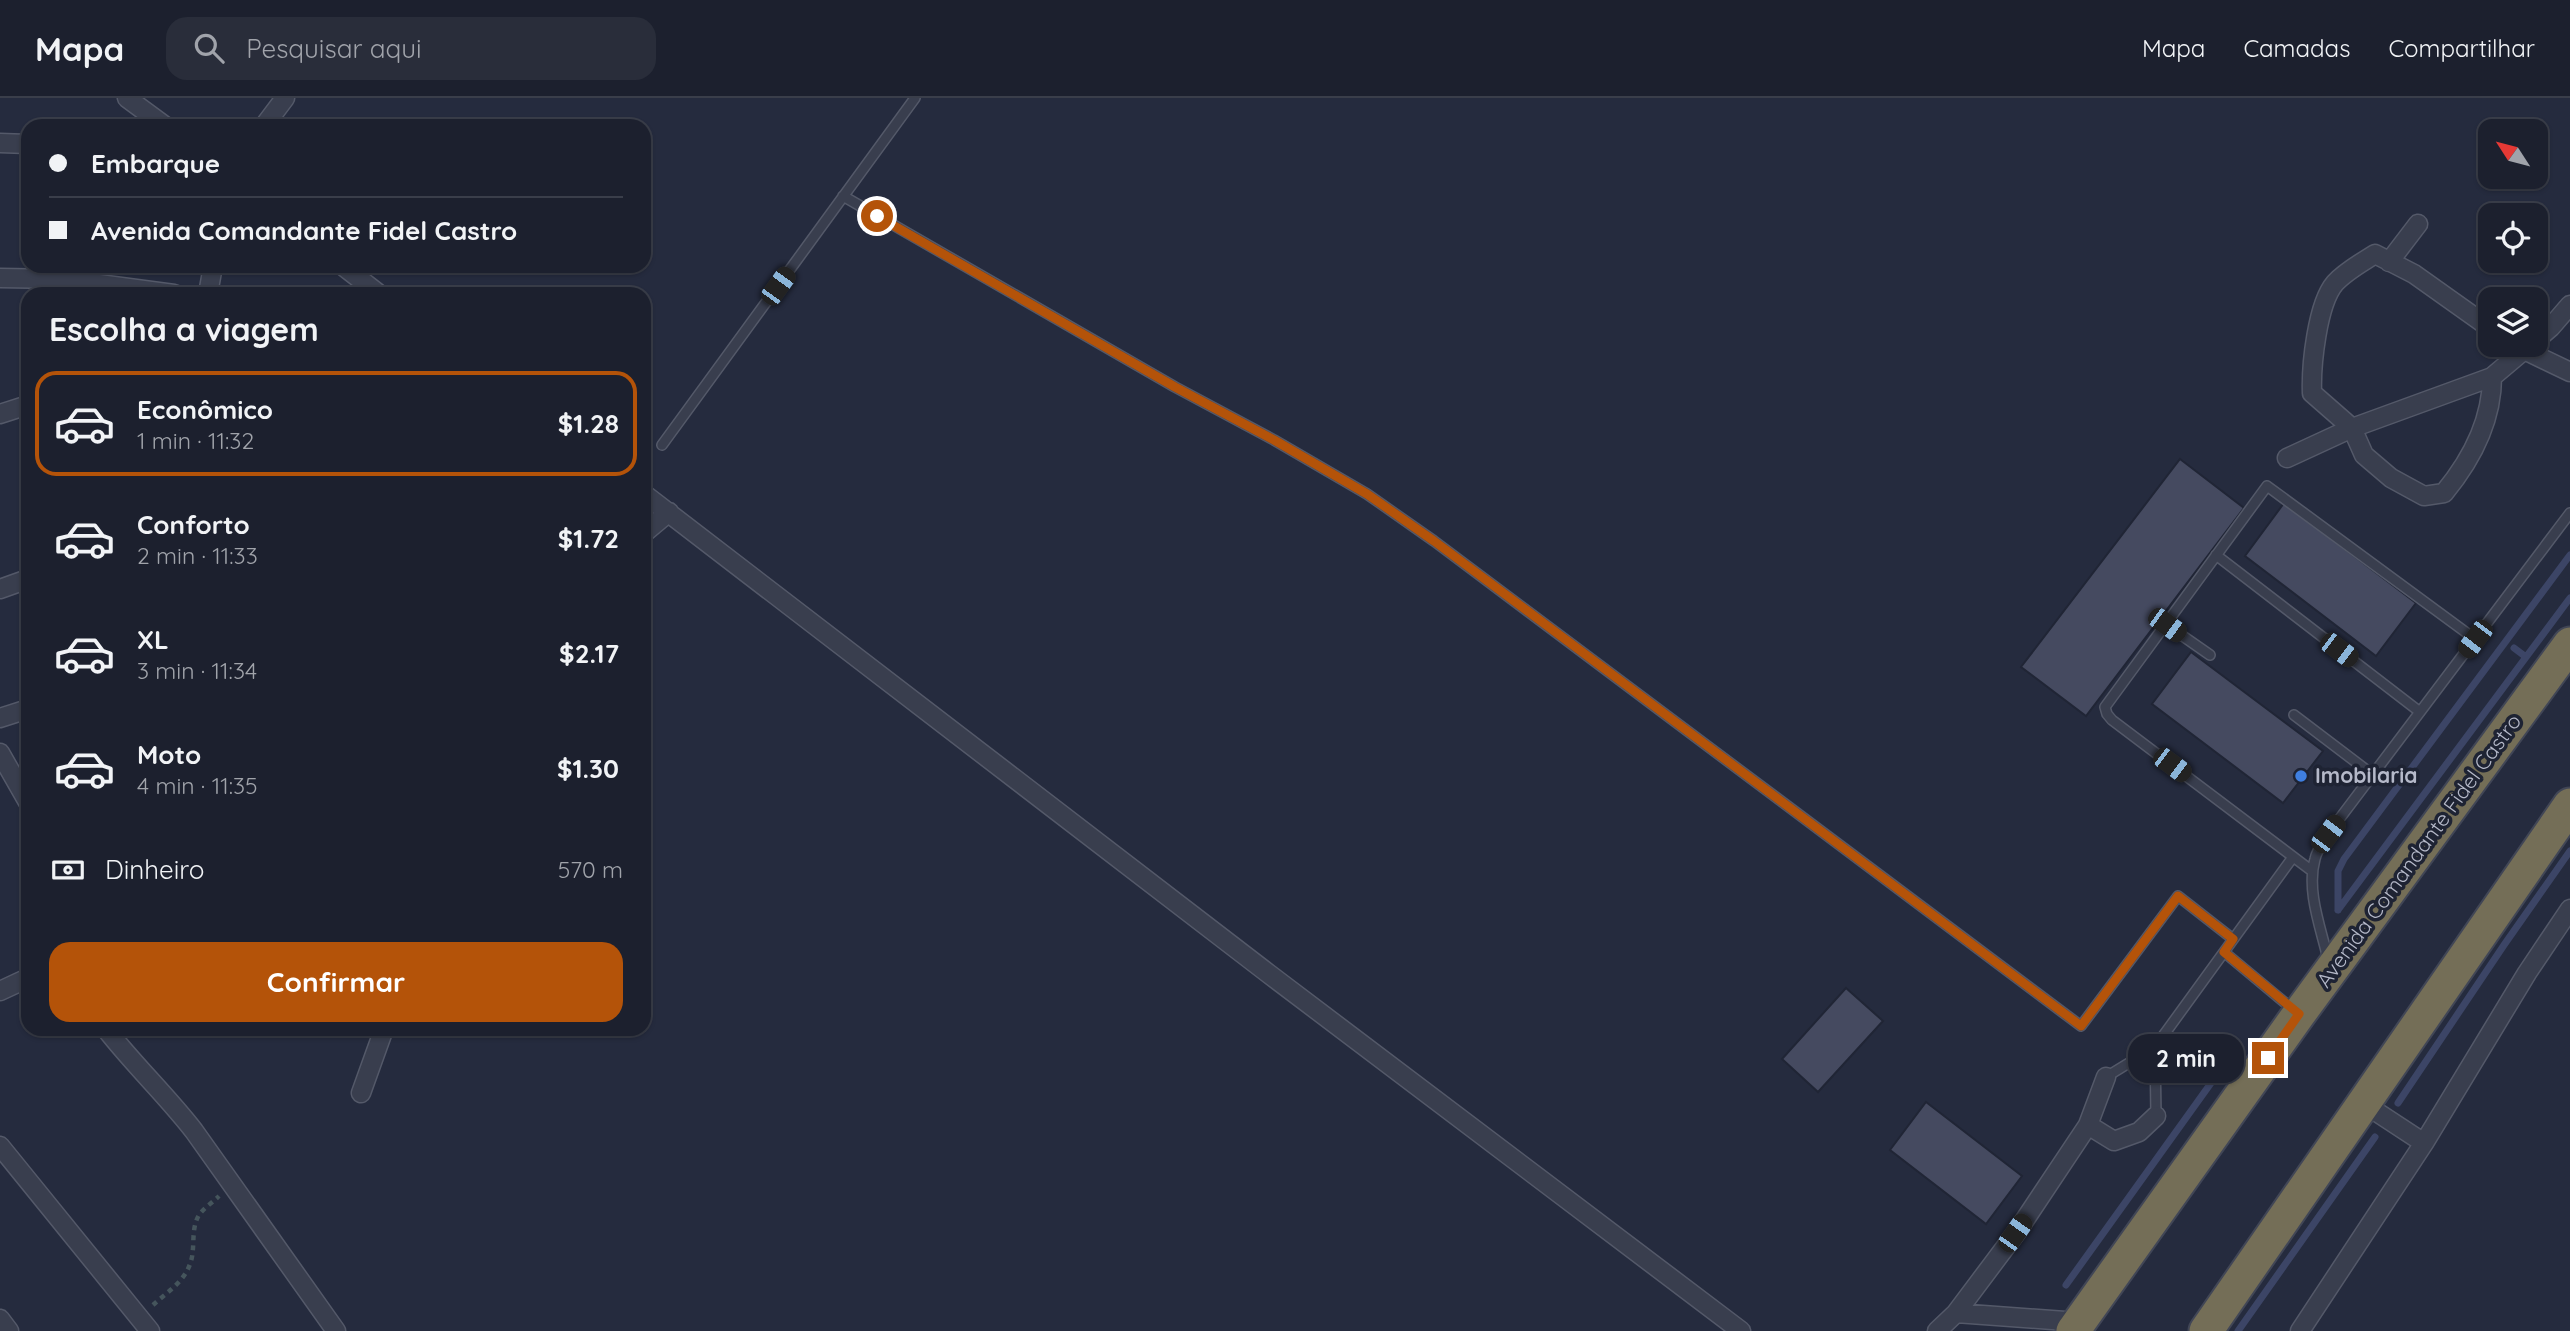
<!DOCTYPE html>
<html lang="pt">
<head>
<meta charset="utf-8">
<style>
  :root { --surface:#1c202e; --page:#292d3a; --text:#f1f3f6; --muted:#a0a3aa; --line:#3a3e4a; --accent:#b45309 }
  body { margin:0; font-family:Quicksand,sans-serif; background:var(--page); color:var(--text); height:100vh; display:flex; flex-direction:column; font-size:26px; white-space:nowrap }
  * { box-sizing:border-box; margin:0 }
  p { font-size:23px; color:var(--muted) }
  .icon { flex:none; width:38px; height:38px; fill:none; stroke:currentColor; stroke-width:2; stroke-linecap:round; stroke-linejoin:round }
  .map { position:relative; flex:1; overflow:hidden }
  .panel { position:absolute; left:21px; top:189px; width:630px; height:749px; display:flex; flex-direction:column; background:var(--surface); border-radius:21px; box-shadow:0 2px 5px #0004,0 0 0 2px var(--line) }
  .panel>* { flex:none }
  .guide { position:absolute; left:21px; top:21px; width:630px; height:154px; border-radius:21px; box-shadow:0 2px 5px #0004,0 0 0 2px var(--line); display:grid; align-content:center; height:154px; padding:0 28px; background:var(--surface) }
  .needle { width:46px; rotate:306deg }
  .tools { position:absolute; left:2478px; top:21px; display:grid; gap:14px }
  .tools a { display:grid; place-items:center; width:70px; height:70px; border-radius:14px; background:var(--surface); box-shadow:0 2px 5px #0004,0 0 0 2px var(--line); font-size:35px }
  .end { position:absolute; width:32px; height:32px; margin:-16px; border:9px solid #b45309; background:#fff; box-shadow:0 0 0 4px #fff }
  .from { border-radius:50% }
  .bubble { position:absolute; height:49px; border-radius:21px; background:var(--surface); box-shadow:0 2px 5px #0004,0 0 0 2px var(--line); font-size:23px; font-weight:700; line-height:49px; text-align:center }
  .car { position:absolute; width:21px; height:42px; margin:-21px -10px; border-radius:9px; box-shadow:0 0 5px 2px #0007; background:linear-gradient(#222 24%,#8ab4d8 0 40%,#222 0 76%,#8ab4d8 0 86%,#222 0) }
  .guide b { display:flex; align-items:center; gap:24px; height:66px; font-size:26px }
  .guide b+b { border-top:2px solid var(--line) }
  .guide i { width:18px; height:18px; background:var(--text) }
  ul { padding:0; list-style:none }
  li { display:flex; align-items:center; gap:21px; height:105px; margin:0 14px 10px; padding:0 14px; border:4px solid transparent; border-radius:21px }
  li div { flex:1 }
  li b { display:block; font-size:26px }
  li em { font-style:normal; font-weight:700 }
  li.active { border-color:var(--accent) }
  li>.icon { width:63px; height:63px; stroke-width:1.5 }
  h2 { padding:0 28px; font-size:32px; line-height:84px }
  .pay { display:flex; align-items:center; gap:18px; height:77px; padding:0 28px; font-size:26px }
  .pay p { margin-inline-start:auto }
  .action { display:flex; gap:14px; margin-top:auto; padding:14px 28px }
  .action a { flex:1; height:80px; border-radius:21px; background:var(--accent); color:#fff; font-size:28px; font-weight:700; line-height:80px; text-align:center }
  header { display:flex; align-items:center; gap:42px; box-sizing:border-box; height:98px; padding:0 35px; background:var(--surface); border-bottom:2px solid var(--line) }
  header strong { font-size:33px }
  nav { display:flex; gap:38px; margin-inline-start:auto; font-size:24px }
  .search { width:490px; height:63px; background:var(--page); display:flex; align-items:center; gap:18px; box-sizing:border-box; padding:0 24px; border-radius:21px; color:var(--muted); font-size:26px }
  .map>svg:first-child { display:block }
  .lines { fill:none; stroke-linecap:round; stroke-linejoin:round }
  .stream { stroke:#3c4566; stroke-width:7 }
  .building { fill:#454a60; stroke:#202535; stroke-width:2 }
  .service-casing { stroke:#545969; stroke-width:12 }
  .minor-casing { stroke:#545969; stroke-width:21 }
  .motorway-casing { stroke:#414656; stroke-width:37 }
  .path { stroke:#45555c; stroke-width:4.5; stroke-dasharray:5 5; stroke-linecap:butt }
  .service { stroke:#393e4e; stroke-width:9 }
  .minor { stroke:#393e4e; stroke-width:18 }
  .motorway { stroke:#746e57; stroke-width:33 }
  .route { stroke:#b45309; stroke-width:9 }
  .shop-dot { fill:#3f7fe0; stroke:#1e2333; stroke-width:2.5 }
  .labels { text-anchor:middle; stroke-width:7; stroke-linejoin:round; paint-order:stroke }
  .poi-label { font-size:21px; font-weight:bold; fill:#b5b9c9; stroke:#1e2333; text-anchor:start }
  .street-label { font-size:21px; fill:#b5b9c9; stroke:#1e2333 }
</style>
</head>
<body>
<header>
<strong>Mapa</strong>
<div class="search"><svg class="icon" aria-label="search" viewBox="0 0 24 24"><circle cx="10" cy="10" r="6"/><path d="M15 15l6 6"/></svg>Pesquisar aqui</div>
<nav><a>Mapa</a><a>Camadas</a><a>Compartilhar</a></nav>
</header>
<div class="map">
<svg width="2570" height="1233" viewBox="0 0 2570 1233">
  <rect width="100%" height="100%" fill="#252b3e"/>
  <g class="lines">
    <!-- stream -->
    <path class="stream" d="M 2514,550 L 2526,559
      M 2338,812 L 2338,773 L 2344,761 L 2570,457
      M 2338,812 L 2570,500
      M 2398,1005 L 2504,847 L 2570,753
      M 2066,1187 L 2234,953
      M 2238,1233 L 2375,1039"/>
  </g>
  <!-- building -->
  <path class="building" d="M 2180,361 L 2244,410 L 2086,618 L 2021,569 Z
    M 2284,405 L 2416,505 L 2376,558 L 2245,458 Z
    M 2191,554 L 2323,653 L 2283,705 L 2152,606 Z
    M 1846,890 L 1883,923 L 1818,994 L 1782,961 Z
    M 1926,1004 L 2022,1078 L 1986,1126 L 1890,1052 Z"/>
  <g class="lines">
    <!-- service casing -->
    <g class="service-casing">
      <path id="service" d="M 843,98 L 1175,289 L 1274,342 L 1367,396 L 1434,443 L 2081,928 L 2178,798 L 2233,841
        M 662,347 L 915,0
        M 2216,457 L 2420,614
        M 2167,527 L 2210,557
        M 2294,617 L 2373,677
        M 2312,773 L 2112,622 L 2107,616 L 2105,609 L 2267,388 L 2475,541
        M 2224,854 L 2295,913
        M 2328,861 C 2321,830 2306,793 2315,761 C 2317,752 2323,744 2328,736 L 2570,415
        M 2155,949 L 2156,1018
        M 2106,979 L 2155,949 L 2293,759"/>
    </g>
    <!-- minor casing -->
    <g class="minor-casing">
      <path id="minor" d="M 127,0 L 165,28
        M 264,28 L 285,0
        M 0,45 L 28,46
        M 2389,164 L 2418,126
        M 343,168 L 379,196
        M 0,180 L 61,181 L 174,196
        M 208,196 L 213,168
        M 2490,230 L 2414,176 L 2375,156 C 2361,165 2346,173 2335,185 C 2317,206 2311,268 2312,295 L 2352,330 L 2364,357 L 2391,380 L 2424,398 L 2444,395 C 2472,361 2492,323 2492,279
        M 2536,242 L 2551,229 L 2570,207
        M 2514,247 L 2570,274
        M 0,316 L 28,307
        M 2287,360 L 2352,330 L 2492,279 L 2530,247
        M 644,396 L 1269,876 L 1741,1233
        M 644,435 L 669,414
        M 0,491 L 28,481
        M 0,620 L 28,611
        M 0,655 L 28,704
        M 0,893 L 28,880
        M 106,931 C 134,967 167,998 194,1033 L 336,1233
        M 361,995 L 384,931
        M 2363,1005 L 2424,1045
        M 2088,1027 L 2114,1043 L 2139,1034 L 2156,1018
        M 0,1048 L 150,1233
        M 1956,1215 L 2079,1224
        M 0,1221 L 9,1233
        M 1937,1233 L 1956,1215 L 2016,1135 L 2088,1027 L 2106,979
        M 2300,1233 L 2424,1045 L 2527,875 L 2570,811"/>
    </g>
    <!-- motorway casing -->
    <g class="motorway-casing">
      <path id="motorway" d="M 2073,1233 L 2299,916 L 2570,546
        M 2206,1233 L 2570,707"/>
    </g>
    <!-- path -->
    <path class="path" d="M 153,1207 C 166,1195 184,1184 190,1166 C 196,1151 190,1132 199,1117 C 204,1110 213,1104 219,1098"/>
    <!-- service -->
    <use href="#service" class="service"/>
    <!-- minor -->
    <use href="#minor" class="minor"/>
    <!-- motorway -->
    <use href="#motorway" class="motorway"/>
  </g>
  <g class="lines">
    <!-- route -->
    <path class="route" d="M 877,118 L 1175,289 L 1274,342 L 1367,396 L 1434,443 L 2081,928 L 2178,798 L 2233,841 L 2224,854 L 2299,916 L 2268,960"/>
  </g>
  <!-- markers -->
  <circle class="shop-dot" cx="2301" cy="678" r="7"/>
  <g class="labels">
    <!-- poi labels -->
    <g class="poi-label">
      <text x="2315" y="685">Imobilaria</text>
    </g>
    <!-- street labels -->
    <g class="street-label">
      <text transform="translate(2419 753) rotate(-54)" y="7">Avenida Comandante Fidel Castro</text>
    </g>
  </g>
</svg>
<div class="tools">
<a><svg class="needle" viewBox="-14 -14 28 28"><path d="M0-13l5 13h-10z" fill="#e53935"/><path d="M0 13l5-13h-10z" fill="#a0a3aa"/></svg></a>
<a><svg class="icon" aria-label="locate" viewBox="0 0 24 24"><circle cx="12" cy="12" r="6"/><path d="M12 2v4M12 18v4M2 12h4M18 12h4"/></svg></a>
<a><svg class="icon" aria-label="layers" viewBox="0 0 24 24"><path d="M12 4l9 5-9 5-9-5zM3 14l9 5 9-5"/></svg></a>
</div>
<i class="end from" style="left:877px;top:118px"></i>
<i class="end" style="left:2268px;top:960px"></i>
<div class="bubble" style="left:2128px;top:936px;width:116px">2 min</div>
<i class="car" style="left:778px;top:188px;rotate:36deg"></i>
<i class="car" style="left:2167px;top:527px;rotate:126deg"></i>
<i class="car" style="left:2475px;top:541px;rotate:217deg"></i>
<i class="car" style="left:2339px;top:552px;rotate:127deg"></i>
<i class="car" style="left:2172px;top:667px;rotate:127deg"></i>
<i class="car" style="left:2328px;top:736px;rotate:37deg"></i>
<i class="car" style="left:2015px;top:1135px;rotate:35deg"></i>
<div class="guide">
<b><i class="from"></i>Embarque</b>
<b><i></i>Avenida Comandante Fidel Castro</b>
</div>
<section class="panel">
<h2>Escolha a viagem</h2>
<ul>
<li class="active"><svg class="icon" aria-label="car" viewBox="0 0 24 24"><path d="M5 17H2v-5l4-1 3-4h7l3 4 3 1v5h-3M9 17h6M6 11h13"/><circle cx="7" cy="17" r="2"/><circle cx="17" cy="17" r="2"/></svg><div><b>Econômico</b><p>1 min · 11:32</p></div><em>$1.28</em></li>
<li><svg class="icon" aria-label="car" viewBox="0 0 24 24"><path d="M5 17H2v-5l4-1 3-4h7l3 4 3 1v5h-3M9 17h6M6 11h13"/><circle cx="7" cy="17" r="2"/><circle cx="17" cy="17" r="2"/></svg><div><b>Conforto</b><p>2 min · 11:33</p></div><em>$1.72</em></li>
<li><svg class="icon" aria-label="car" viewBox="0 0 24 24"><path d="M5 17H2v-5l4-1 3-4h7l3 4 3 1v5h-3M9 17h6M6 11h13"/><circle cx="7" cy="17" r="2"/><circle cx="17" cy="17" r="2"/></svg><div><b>XL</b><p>3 min · 11:34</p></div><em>$2.17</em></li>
<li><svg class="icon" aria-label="car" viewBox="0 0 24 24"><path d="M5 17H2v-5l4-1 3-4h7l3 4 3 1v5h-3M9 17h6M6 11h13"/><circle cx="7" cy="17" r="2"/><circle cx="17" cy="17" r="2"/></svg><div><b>Moto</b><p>4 min · 11:35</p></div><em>$1.30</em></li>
</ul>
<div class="pay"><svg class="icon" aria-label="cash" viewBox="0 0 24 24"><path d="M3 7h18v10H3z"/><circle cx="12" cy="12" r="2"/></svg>Dinheiro<p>570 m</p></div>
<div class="action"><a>Confirmar</a></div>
</section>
</div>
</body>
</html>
